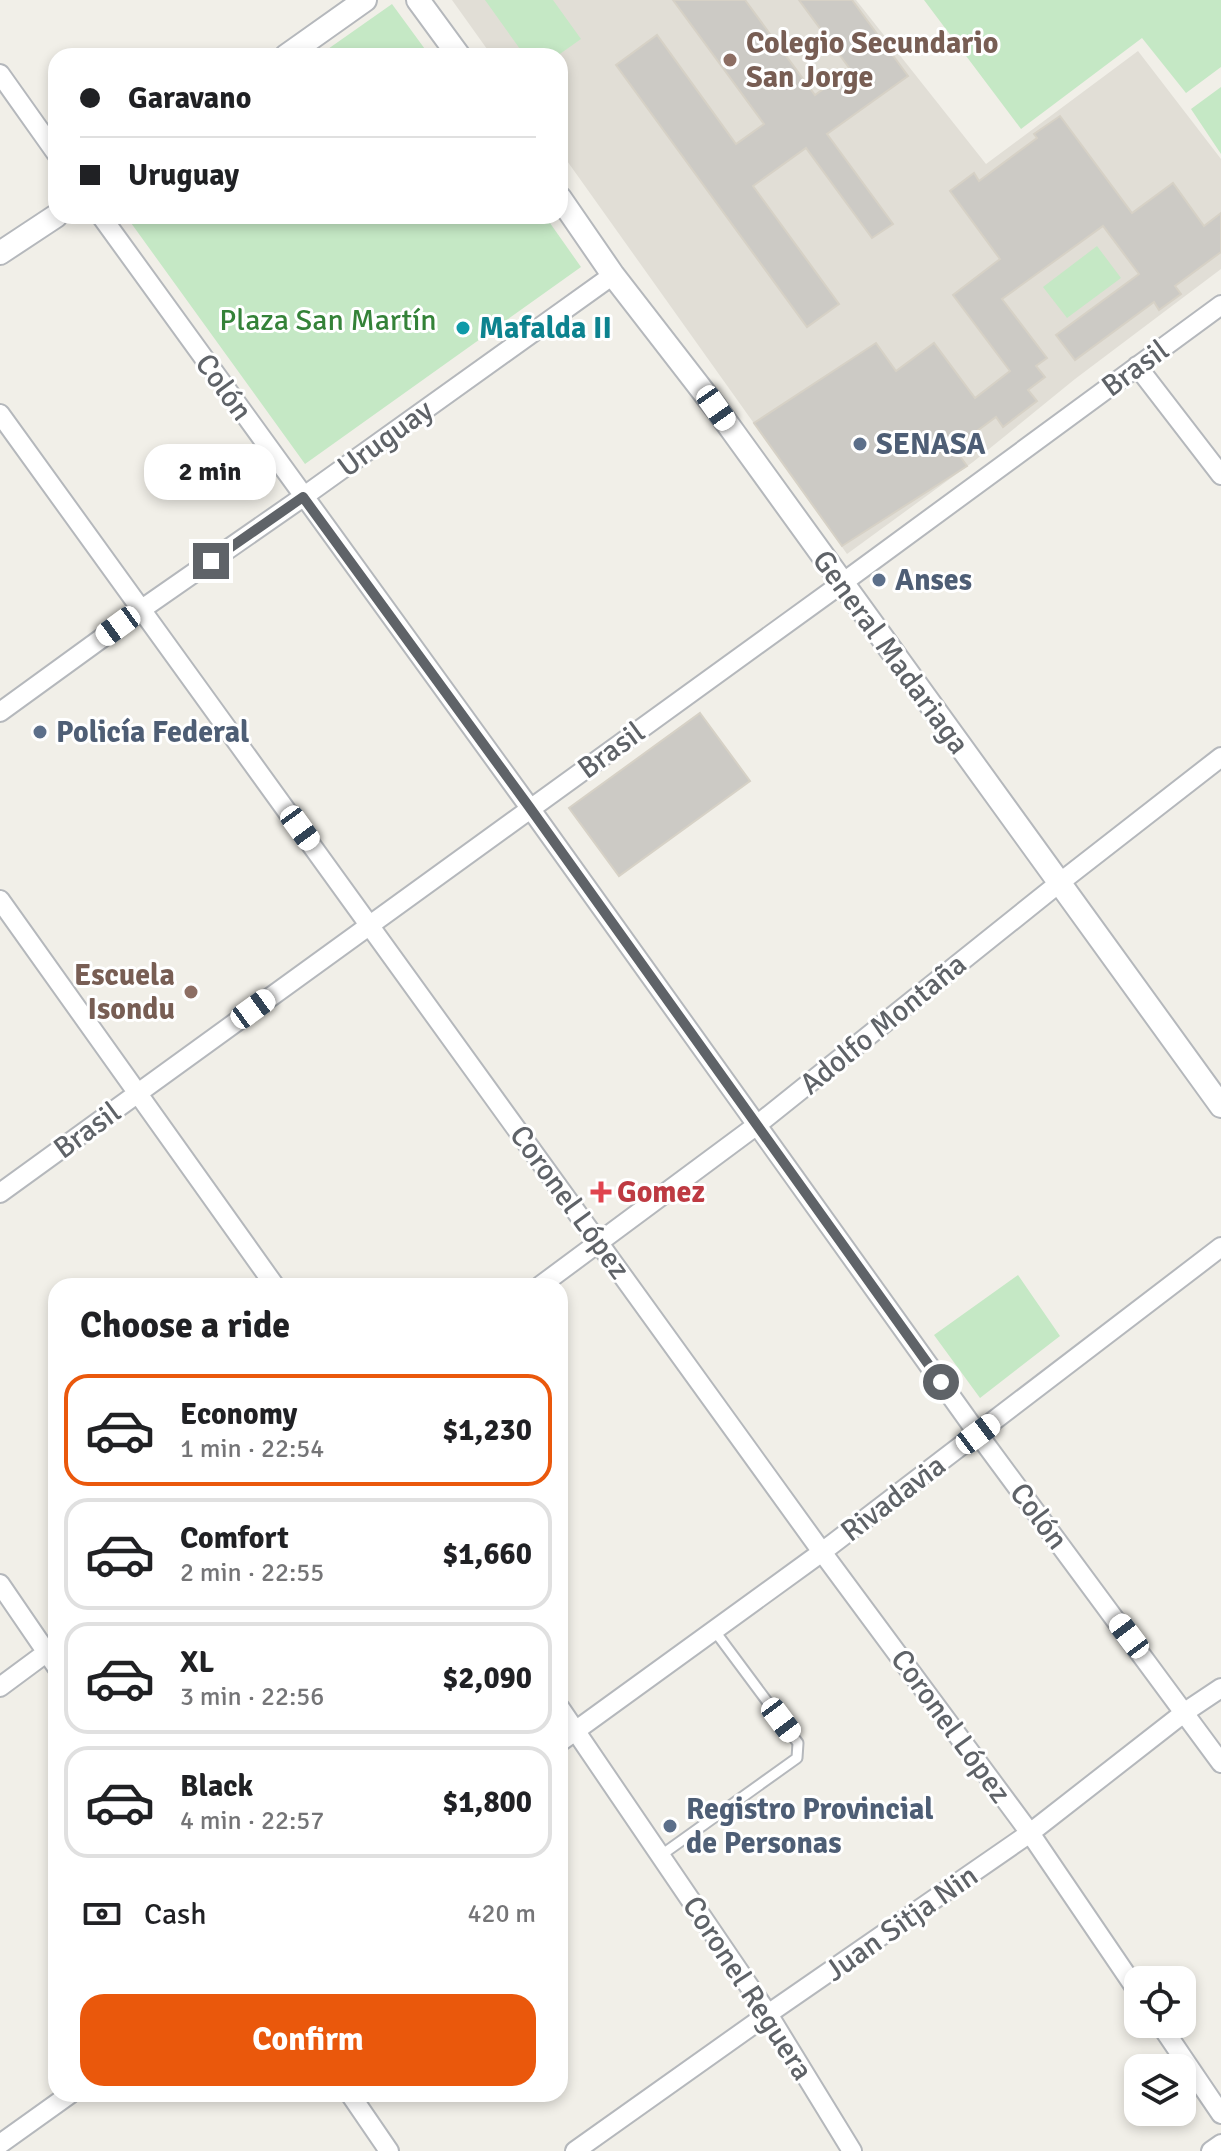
<!DOCTYPE html>
<html lang="en">
<head>
<meta charset="utf-8">
<style>
  :root { --surface:#fff; --page:#f2f2f2; --text:#202124; --muted:#757577; --line:#e0e0e0; --accent:#ea580c }
  body { margin:0; font-family:Signika,sans-serif; background:var(--page); color:var(--text); height:100vh; display:flex; flex-direction:column; font-size:30px; white-space:nowrap }
  * { box-sizing:border-box; margin:0 }
  p { font-size:26px; color:var(--muted) }
  .icon { flex:none; width:44px; height:44px; fill:none; stroke:currentColor; stroke-width:2; stroke-linecap:round; stroke-linejoin:round }
  .map { position:relative; flex:1; overflow:hidden }
  .panel { position:absolute; left:48px; top:1278px; width:520px; height:824px; display:flex; flex-direction:column; background:var(--surface); border-radius:24px; box-shadow:0 4px 12px #0003 }
  .panel>* { flex:none }
  .guide { position:absolute; left:48px; top:48px; width:520px; height:176px; border-radius:24px; box-shadow:0 4px 12px #0003; display:grid; align-content:center; height:176px; padding:0 32px; background:var(--surface) }
  .buttons { position:absolute; left:1124px; top:1966px; display:grid; gap:16px }
  .buttons a { display:grid; place-items:center; width:72px; height:72px; border-radius:16px; background:var(--surface); box-shadow:0 4px 12px #0003; font-size:40px }
  .end { position:absolute; width:36px; height:36px; margin:-18px; border:10px solid #5f6368; background:#fff; box-shadow:0 0 0 4px #fff }
  .from { border-radius:50% }
  .bubble { position:absolute; height:56px; border-radius:24px; background:var(--surface); box-shadow:0 4px 12px #0003; font-size:26px; font-weight:700; line-height:56px; text-align:center }
  .car { position:absolute; width:24px; height:48px; margin:-24px -12px; border-radius:10px; box-shadow:0 0 6px 2px #0007; background:linear-gradient(#fff 24%,#345 0 40%,#fff 0 76%,#345 0 86%,#fff 0) }
  .guide b { display:flex; align-items:center; gap:28px; height:76px; font-size:30px }
  .guide b+b { border-top:2px solid var(--line) }
  .guide i { width:20px; height:20px; background:var(--text) }
  ul { padding:0; list-style:none }
  li { display:flex; align-items:center; gap:24px; height:112px; margin:0 16px 12px; padding:0 16px; border:4px solid var(--line); border-radius:24px }
  li div { flex:1 }
  li b { display:block; font-size:30px }
  li em { font-style:normal; font-weight:700 }
  li.selected { border-color:var(--accent) }
  li>.icon { width:72px; height:72px; stroke-width:1.5 }
  h2 { padding:0 32px; font-size:36px; line-height:96px }
  .pay { display:flex; align-items:center; gap:20px; height:88px; padding:0 32px; font-size:30px }
  .pay p { margin-inline-start:auto }
  .button { display:flex; gap:16px; margin-top:auto; padding:16px 32px }
  .button a { flex:1; height:92px; border-radius:24px; background:var(--accent); color:#fff; font-size:32px; font-weight:700; line-height:92px; text-align:center }
  .map>svg:first-child { display:block }
  .education { fill:#e1ded6 }
  .green { fill:#c5e8c5 }
  .building { fill:#cccac5; stroke:#d6d1c6; stroke-width:2 }
  .lines { fill:none; stroke-linecap:round; stroke-linejoin:round }
  .service-casing { stroke:#b5b8bc; stroke-width:13 }
  .minor-casing { stroke:#b5b8bc; stroke-width:22 }
  .tertiary-casing { stroke:#b5b8bc; stroke-width:26 }
  .service { stroke:#fff; stroke-width:9 }
  .minor { stroke:#fff; stroke-width:18 }
  .tertiary { stroke:#fff; stroke-width:22 }
  .route { stroke:#5f6368; stroke-width:10 }
  .education-dot { fill:#8d6e63; stroke:#fff; stroke-width:3 }
  .culture-dot { fill:#0f9aa8; stroke:#fff; stroke-width:3 }
  .service-dot { fill:#5c6f8a; stroke:#fff; stroke-width:3 }
  .health-dot { fill:#e0444e; stroke:#fff; stroke-width:3 }
  .labels { text-anchor:middle; stroke-width:6; stroke-linejoin:round; paint-order:stroke }
  .education-label { font-size:30px; font-weight:bold; fill:#785e54; stroke:#fff; text-anchor:start }
  .park-label { font-size:30px; fill:#348238; stroke:#fff }
  .culture-label { font-size:30px; font-weight:bold; fill:#0d838f; stroke:#fff; text-anchor:start }
  .street-label { font-size:30px; fill:#5f6368; stroke:#fff }
  .service-label { font-size:30px; font-weight:bold; fill:#4e5e75; stroke:#fff; text-anchor:start }
  .health-label { font-size:30px; font-weight:bold; fill:#be3a42; stroke:#fff; text-anchor:start }
</style>
</head>
<body>
<div class="map">
<svg width="1221" height="2151" viewBox="0 0 1221 2151">
  <rect width="100%" height="100%" fill="#f1efe8"/>
  <!-- education -->
  <path class="education" d="M 452,0 L 856,0 L 986,164 L 1138,51 L 1221,159 L 1221,269 L 1075,379 L 973,462 L 847,554 L 560,151 L 560,56 L 492,56 Z"/>
  <!-- green -->
  <path class="green" d="M 485,0 L 553,0 L 581,39 L 557,56 L 525,56 Z
    M 924,0 L 1221,0 L 1221,67 L 1186,93 L 1142,38 L 1021,129 Z
    M 392,4 L 430,56 L 318,56 Z
    M 1221,87 L 1221,154 L 1191,109 Z
    M 126,216 L 545,216 L 581,267 L 305,464 Z
    M 1097,246 L 1121,278 L 1067,318 L 1043,287 Z
    M 1018,1275 L 1060,1336 L 980,1398 L 934,1335 Z"/>
  <!-- building -->
  <path class="building" d="M 673,0 L 745,0 L 815,95 L 850,69 L 799,0 L 852,0 L 908,76 L 827,134 L 893,224 L 872,238 L 806,148 L 753,186 L 839,304 L 807,327 L 616,65 L 657,35 L 736,144 L 764,124 Z
    M 1060,116 L 1132,213 L 1173,183 L 1204,226 L 1221,213 L 1221,252 L 1175,286 L 1181,294 L 1159,310 L 1154,302 L 1075,360 L 1056,335 L 1139,274 L 1103,226 L 1002,299 L 1047,358 L 1036,366 L 1045,377 L 1028,390 L 1037,401 L 1003,427 L 996,417 L 954,448 L 967,466 L 842,546 L 754,423 L 876,343 L 896,371 L 934,343 L 975,398 L 1010,371 L 953,295 L 1000,259 L 950,191 L 974,173 L 979,181 L 1037,138 L 1034,134 Z
    M 700,713 L 750,781 L 619,876 L 569,808 Z"/>
  <g class="lines">
    <!-- service casing -->
    <g class="service-casing">
      <path id="service" d="M 660,1856 L 797,1758 L 798,1743 L 714,1630"/>
    </g>
    <!-- minor casing -->
    <g class="minor-casing">
      <path id="minor" d="M 0,74 L 56,153
        M 101,216 L 530,808 L 978,1434 L 1221,1763
        M 1137,366 L 1221,475
        M 0,414 L 822,1552 L 1030,1833 L 1138,1992
        M 0,712 L 142,609 L 303,497 L 613,275
        M 0,900 L 275,1286
        M 0,1193 L 841,584 L 1221,305
        M 540,1286 L 757,1125 L 1058,884 L 1221,757
        M 0,1584 L 56,1666
        M 0,1687 L 54,1647
        M 560,1708 L 768,2014 L 852,2151
        M 560,1742 L 822,1552 L 1221,1247
        M 1160,2024 L 1221,2114
        M 350,2094 L 389,2151
        M 0,2144 L 70,2094
        M 575,2151 L 768,2014 L 1030,1833 L 1185,1712 L 1221,1688
        M 1211,2151 L 1221,2144"/>
    </g>
    <!-- tertiary casing -->
    <g class="tertiary-casing">
      <path id="tertiary" d="M 418,0 L 459,56
        M 286,56 L 365,0
        M 560,198 L 613,275 L 716,408 L 1221,1106
        M 0,253 L 56,216"/>
    </g>
    <!-- service -->
    <use href="#service" class="service"/>
    <!-- minor -->
    <use href="#minor" class="minor"/>
    <!-- tertiary -->
    <use href="#tertiary" class="tertiary"/>
  </g>
  <g class="lines">
    <!-- route -->
    <path class="route" d="M 211,561 L 303,497 L 530,808 L 941,1382"/>
  </g>
  <!-- markers -->
  <g class="education-dot">
    <circle cx="730" cy="60" r="8"/>
    <circle cx="191" cy="992" r="8"/>
  </g>
  <circle class="culture-dot" cx="463" cy="328" r="8"/>
  <g class="service-dot">
    <circle cx="860" cy="444" r="8"/>
    <circle cx="879" cy="580" r="8"/>
    <circle cx="40" cy="732" r="8"/>
    <circle cx="670" cy="1826" r="8"/>
  </g>
  <path class="health-dot" d="M597 1180h8v8h8v8h-8v8h-8v-8h-8v-8h8z"/>
  <g class="labels">
    <!-- education labels -->
    <g class="education-label">
      <text x="746" y="53">Colegio Secundario<tspan x="746" dy="34">San Jorge</tspan></text>
      <text x="175" y="985" text-anchor="end">Escuela<tspan x="175" dy="34">Isondu</tspan></text>
    </g>
    <!-- park labels -->
    <g class="park-label">
      <text x="328" y="330">Plaza San Martín</text>
    </g>
    <!-- culture labels -->
    <g class="culture-label">
      <text x="479" y="338">Mafalda II</text>
    </g>
    <!-- street labels -->
    <g class="street-label">
      <text transform="translate(1135 368) rotate(-36)" y="10">Brasil</text>
      <text transform="translate(224 387) rotate(54)" y="10">Colón</text>
      <text transform="translate(385 438) rotate(-36)" y="10">Uruguay</text>
      <text transform="translate(891 652) rotate(54)" y="10">General Madariaga</text>
      <text transform="translate(611 750) rotate(-36)" y="10">Brasil</text>
      <text transform="translate(883 1024) rotate(-39)" y="10">Adolfo Montaña</text>
      <text transform="translate(87 1130) rotate(-36)" y="10">Brasil</text>
      <text transform="translate(570 1202) rotate(54)" y="10">Coronel López</text>
      <text transform="translate(893 1498) rotate(-37)" y="10">Rivadavia</text>
      <text transform="translate(1039 1516) rotate(53)" y="10">Colón</text>
      <text transform="translate(951 1726) rotate(54)" y="10">Coronel López</text>
      <text transform="translate(901 1923) rotate(-35)" y="10">Juan Sitja Nin</text>
      <text transform="translate(748 1988) rotate(57)" y="10">Coronel Reguera</text>
    </g>
    <!-- service labels -->
    <g class="service-label">
      <text x="876" y="454">SENASA</text>
      <text x="895" y="590">Anses</text>
      <text x="56" y="742">Policía Federal</text>
      <text x="686" y="1819">Registro Provincial<tspan x="686" dy="34">de Personas</tspan></text>
    </g>
    <!-- health labels -->
    <g class="health-label">
      <text x="617" y="1202">Gomez</text>
    </g>
  </g>
</svg>
<div class="buttons">
<a><svg class="icon" aria-label="locate" viewBox="0 0 24 24"><circle cx="12" cy="12" r="6"/><path d="M12 2v4M12 18v4M2 12h4M18 12h4"/></svg></a>
<a><svg class="icon" aria-label="layers" viewBox="0 0 24 24"><path d="M12 4l9 5-9 5-9-5zM3 14l9 5 9-5"/></svg></a>
</div>
<i class="end from" style="left:941px;top:1382px"></i>
<i class="end" style="left:211px;top:561px"></i>
<div class="bubble" style="left:144px;top:444px;width:132px">2 min</div>
<i class="car" style="left:716px;top:408px;rotate:145deg"></i>
<i class="car" style="left:118px;top:626px;rotate:234deg"></i>
<i class="car" style="left:300px;top:828px;rotate:144deg"></i>
<i class="car" style="left:253px;top:1009px;rotate:54deg"></i>
<i class="car" style="left:978px;top:1434px;rotate:53deg"></i>
<i class="car" style="left:1129px;top:1636px;rotate:323deg"></i>
<i class="car" style="left:781px;top:1720px;rotate:143deg"></i>
<div class="guide">
<b><i class="from"></i>Garavano</b>
<b><i></i>Uruguay</b>
</div>
<section class="panel">
<h2>Choose a ride</h2>
<ul>
<li class="selected"><svg class="icon" aria-label="car" viewBox="0 0 24 24"><path d="M5 17H2v-5l4-1 3-4h7l3 4 3 1v5h-3M9 17h6M6 11h13"/><circle cx="7" cy="17" r="2"/><circle cx="17" cy="17" r="2"/></svg><div><b>Economy</b><p>1 min · 22:54</p></div><em>$1,230</em></li>
<li><svg class="icon" aria-label="car" viewBox="0 0 24 24"><path d="M5 17H2v-5l4-1 3-4h7l3 4 3 1v5h-3M9 17h6M6 11h13"/><circle cx="7" cy="17" r="2"/><circle cx="17" cy="17" r="2"/></svg><div><b>Comfort</b><p>2 min · 22:55</p></div><em>$1,660</em></li>
<li><svg class="icon" aria-label="car" viewBox="0 0 24 24"><path d="M5 17H2v-5l4-1 3-4h7l3 4 3 1v5h-3M9 17h6M6 11h13"/><circle cx="7" cy="17" r="2"/><circle cx="17" cy="17" r="2"/></svg><div><b>XL</b><p>3 min · 22:56</p></div><em>$2,090</em></li>
<li><svg class="icon" aria-label="car" viewBox="0 0 24 24"><path d="M5 17H2v-5l4-1 3-4h7l3 4 3 1v5h-3M9 17h6M6 11h13"/><circle cx="7" cy="17" r="2"/><circle cx="17" cy="17" r="2"/></svg><div><b>Black</b><p>4 min · 22:57</p></div><em>$1,800</em></li>
</ul>
<div class="pay"><svg class="icon" aria-label="cash" viewBox="0 0 24 24"><path d="M3 7h18v10H3z"/><circle cx="12" cy="12" r="2"/></svg>Cash<p>420 m</p></div>
<div class="button"><a>Confirm</a></div>
</section>
</div>
</body>
</html>
